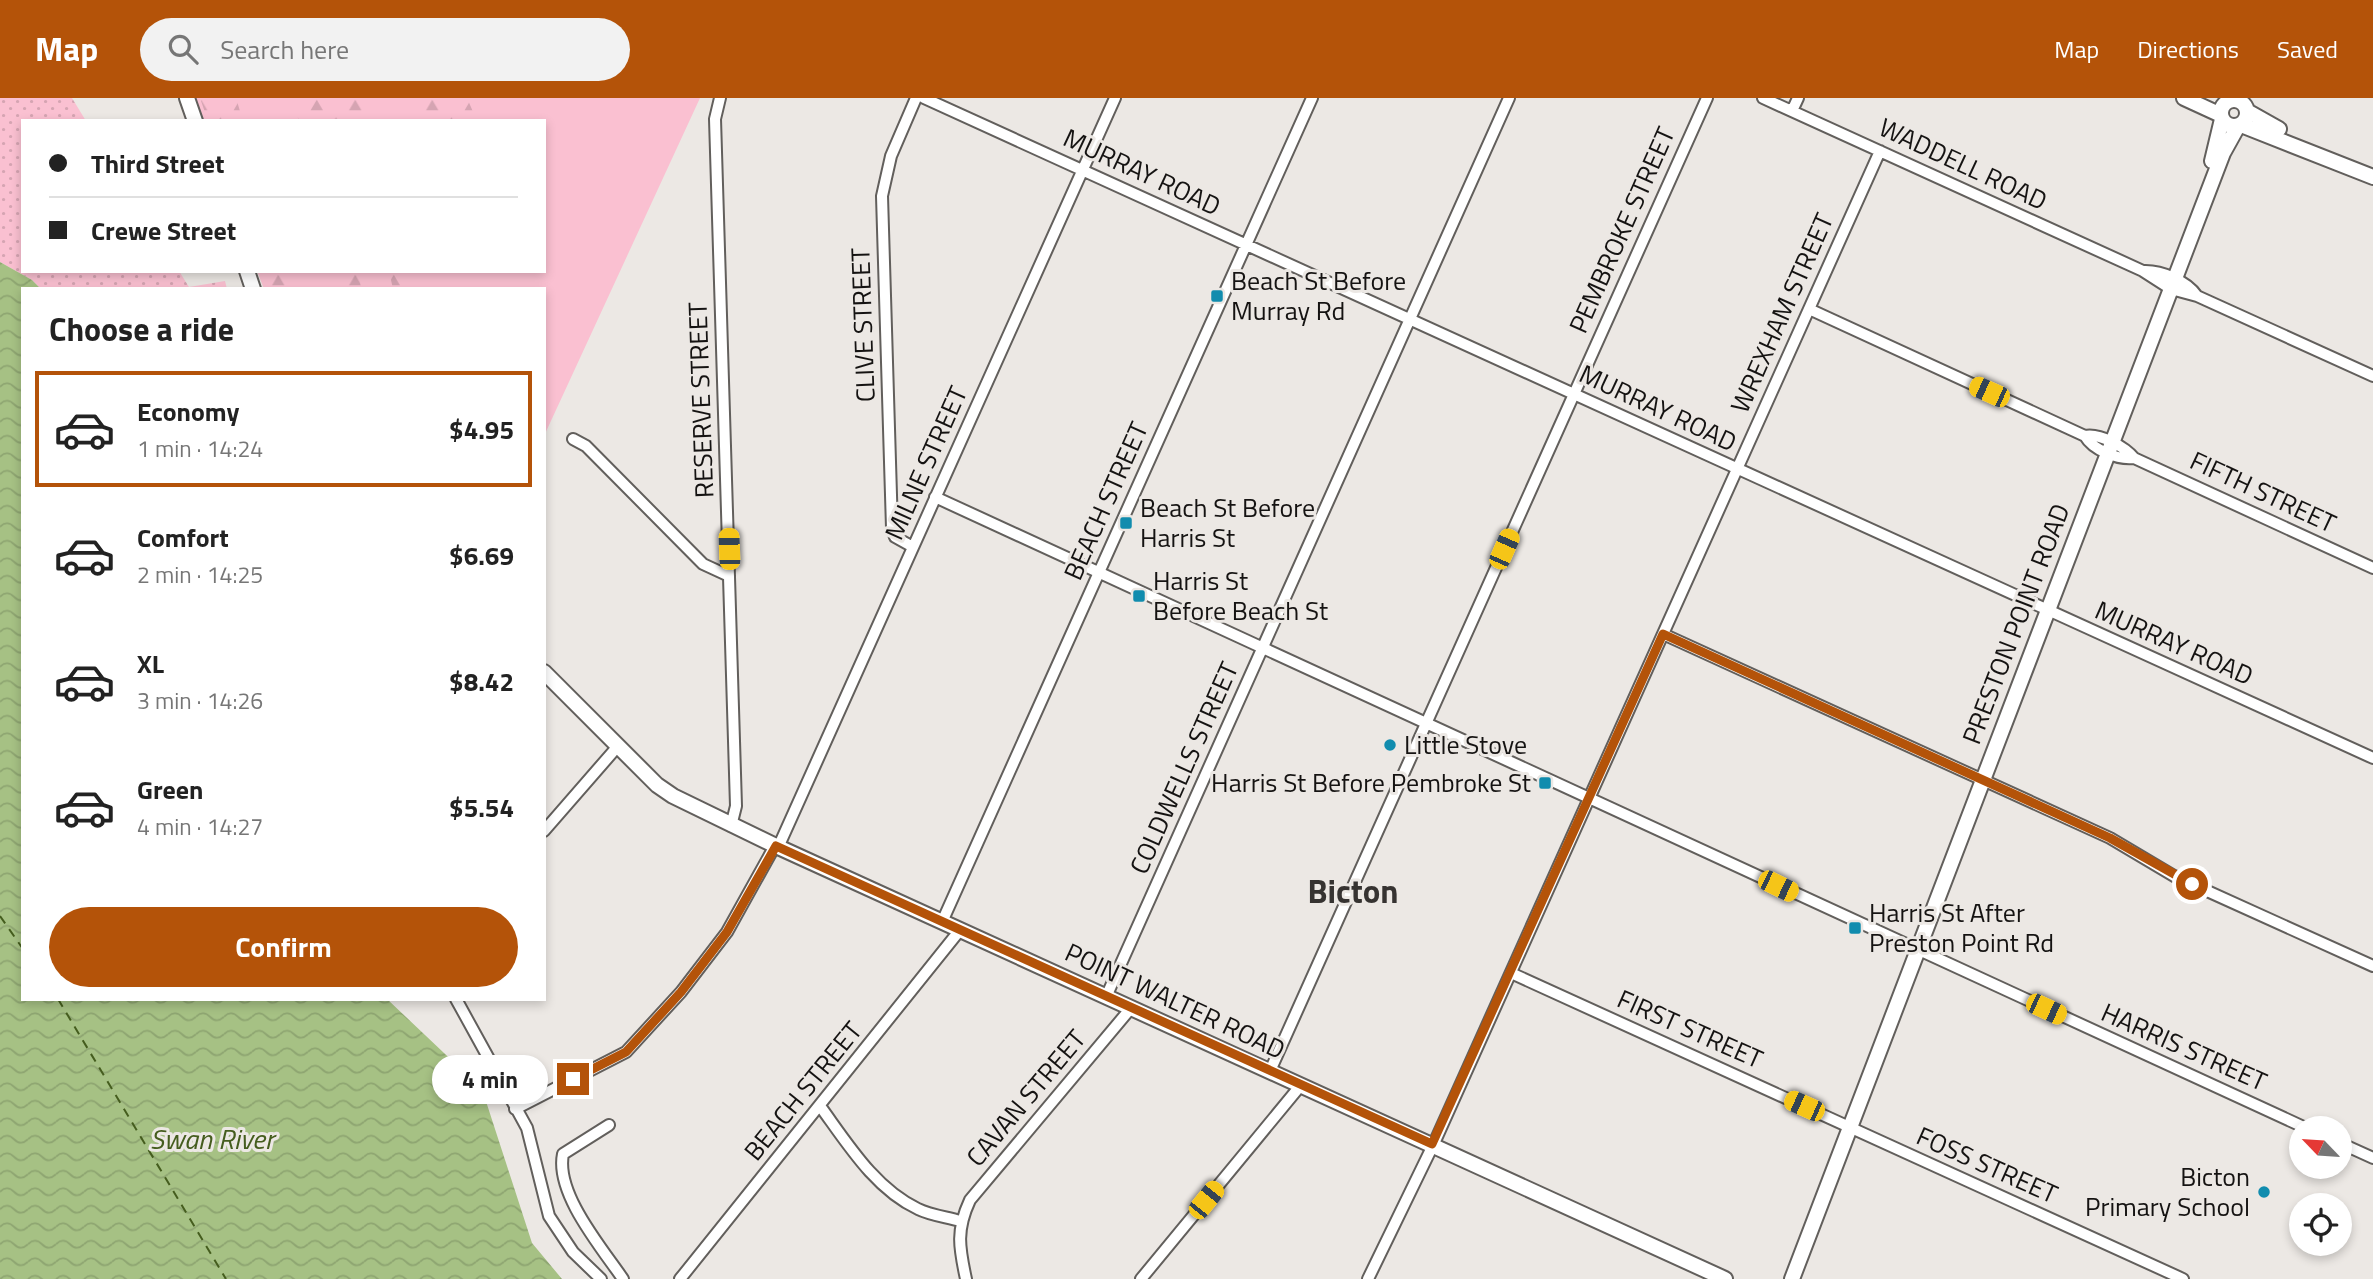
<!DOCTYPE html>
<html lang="en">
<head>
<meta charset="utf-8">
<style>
  :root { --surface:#fff; --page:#f2f2f2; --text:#222; --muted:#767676; --line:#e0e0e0; --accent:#b45309 }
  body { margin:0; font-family:"Titillium Web",sans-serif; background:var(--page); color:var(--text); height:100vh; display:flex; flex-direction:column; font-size:26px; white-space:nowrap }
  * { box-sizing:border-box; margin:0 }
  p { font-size:23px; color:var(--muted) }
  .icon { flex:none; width:38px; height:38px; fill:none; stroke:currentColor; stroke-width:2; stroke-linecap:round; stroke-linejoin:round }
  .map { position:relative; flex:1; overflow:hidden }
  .drawer { position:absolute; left:21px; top:189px; width:525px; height:714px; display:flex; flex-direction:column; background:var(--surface); border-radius:0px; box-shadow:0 4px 10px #0003 }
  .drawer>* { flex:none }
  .hud { position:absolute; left:21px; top:21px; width:525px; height:154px; border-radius:0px; box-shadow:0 4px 10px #0003; display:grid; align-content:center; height:154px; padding:0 28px; background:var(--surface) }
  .needle { width:46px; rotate:295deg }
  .tools { position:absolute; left:2289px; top:1018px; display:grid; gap:14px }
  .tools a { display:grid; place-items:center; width:63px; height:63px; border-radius:50%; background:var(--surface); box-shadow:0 4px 10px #0003; font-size:35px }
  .end { position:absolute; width:32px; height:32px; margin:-16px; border:9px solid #b45309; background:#fff; box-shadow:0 0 0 4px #fff }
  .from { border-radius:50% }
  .bubble { position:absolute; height:49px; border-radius:24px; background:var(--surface); box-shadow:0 4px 10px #0003; font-size:23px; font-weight:700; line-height:49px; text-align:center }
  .car { position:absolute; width:21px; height:42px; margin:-21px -10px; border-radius:9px; box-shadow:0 0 5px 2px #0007; background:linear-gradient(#f5c518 24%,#345 0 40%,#f5c518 0 76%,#345 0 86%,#f5c518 0) }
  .hud b { display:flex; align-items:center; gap:24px; height:66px; font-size:26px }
  .hud b+b { border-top:2px solid var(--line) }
  .hud i { width:18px; height:18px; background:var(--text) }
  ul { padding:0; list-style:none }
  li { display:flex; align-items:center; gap:21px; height:116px; margin:0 14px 10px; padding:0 14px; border:4px solid transparent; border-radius:0px }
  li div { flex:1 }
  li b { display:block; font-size:26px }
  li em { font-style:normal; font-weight:700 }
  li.on { border-color:var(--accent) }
  li>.icon { width:63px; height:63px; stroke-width:1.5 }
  h2 { padding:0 28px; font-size:32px; line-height:84px }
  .cta { display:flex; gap:14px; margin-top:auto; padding:14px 28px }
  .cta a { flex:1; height:80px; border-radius:42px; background:var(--accent); color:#fff; font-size:28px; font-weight:700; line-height:80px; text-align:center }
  header { display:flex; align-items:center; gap:42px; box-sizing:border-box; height:98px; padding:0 35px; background:var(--accent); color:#fff }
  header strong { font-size:33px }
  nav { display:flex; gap:38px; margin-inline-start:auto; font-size:24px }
  .search { width:490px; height:63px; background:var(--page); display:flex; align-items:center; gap:18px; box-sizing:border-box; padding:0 24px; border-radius:38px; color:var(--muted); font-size:26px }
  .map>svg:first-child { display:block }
  .grass { fill:#fac0d1 }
  .forest { fill:url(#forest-firs) }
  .park { fill:url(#park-dots) }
  .water { fill:url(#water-waves) }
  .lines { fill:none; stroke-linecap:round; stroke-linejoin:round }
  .ferry { stroke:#455d1e; stroke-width:2; stroke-dasharray:9 7; stroke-linecap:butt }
  .street-casing { stroke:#625f5c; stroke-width:14 }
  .secondary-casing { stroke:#625f5c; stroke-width:18 }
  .street { stroke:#fff; stroke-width:10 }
  .secondary { stroke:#fff; stroke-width:14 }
  .route { stroke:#b45309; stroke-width:9 }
  .poi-dot { fill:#118cae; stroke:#ece8e4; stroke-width:2.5 }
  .labels { text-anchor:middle; stroke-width:6; stroke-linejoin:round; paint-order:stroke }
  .street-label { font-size:26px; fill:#151312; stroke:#ece8e4 }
  .poi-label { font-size:26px; fill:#151312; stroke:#ece8e4; text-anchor:start }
  .water-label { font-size:28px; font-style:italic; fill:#455d1e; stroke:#ece8e4 }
  .district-label { font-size:33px; font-weight:bold; fill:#363331; stroke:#ece8e4 }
</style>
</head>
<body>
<header>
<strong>Map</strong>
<div class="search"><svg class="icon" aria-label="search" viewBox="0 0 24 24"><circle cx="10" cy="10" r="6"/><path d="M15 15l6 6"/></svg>Search here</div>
<nav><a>Map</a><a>Directions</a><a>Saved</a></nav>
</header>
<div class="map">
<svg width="2373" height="1181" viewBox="0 0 2373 1181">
  <defs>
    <pattern id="forest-firs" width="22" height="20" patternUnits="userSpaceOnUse" patternTransform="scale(1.75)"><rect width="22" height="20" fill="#fac0d1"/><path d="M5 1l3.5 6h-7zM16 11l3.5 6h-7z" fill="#d5a4b2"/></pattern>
    <pattern id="park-dots" width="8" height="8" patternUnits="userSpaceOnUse" patternTransform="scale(1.75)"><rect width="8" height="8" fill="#fac0d1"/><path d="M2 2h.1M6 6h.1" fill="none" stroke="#d5a4b2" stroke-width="1.8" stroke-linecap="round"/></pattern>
    <pattern id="water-waves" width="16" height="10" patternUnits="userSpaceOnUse" patternTransform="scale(1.75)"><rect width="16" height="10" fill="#a6c184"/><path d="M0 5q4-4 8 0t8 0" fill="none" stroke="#8ea571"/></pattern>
  </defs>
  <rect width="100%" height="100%" fill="#ece8e4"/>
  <!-- grass -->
  <path class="grass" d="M 193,0 L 700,0 L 544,338 L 544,191 L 264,191 L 257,173 L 544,173 L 544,23 L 201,23 Z"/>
  <!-- forest -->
  <path class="forest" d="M 200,0 L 236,0 L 243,23 L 208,23 Z
    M 291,0 L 360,0 L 370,23 L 299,23 Z
    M 410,0 L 467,0 L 477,23 L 420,23 Z
    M 263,173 L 285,173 L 291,191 L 269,191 Z
    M 338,173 L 359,173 L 361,191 L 341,191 Z
    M 389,173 L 415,173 L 418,191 L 393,191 Z"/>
  <!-- park -->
  <path class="park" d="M 0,0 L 72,0 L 86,23 L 23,23 L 23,173 L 179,173 L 189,189 L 225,183 L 227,191 L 41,191 L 32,182 L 0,164 Z"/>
  <!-- water -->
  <path class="water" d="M 0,164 L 32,182 L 41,191 L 23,191 L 23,901 L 387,901 L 482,991 L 532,1145 L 562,1181 L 0,1181 Z"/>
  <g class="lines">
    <!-- ferry -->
    <path class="ferry" d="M 0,818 L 23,851
      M 58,901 L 226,1181"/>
    <!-- street casing -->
    <g class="street-casing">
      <path id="street" d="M 720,0 L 715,21 L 736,708 L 731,728
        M 924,0 L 2373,660
        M 1763,0 L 2143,173 L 2171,191 L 2197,198 L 2373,278
        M 1792,13 L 1798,0
        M 2143,173 C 2161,172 2187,183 2197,198
        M 1809,211 L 2085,338 C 2100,335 2125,349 2134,360 L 2373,470
        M 2085,338 C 2093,352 2118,362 2134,360
        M 573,341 L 586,348 L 703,466 L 729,478
        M 935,399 L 2308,1031
        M 913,449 L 895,439 L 892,430 L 882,98 L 891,58 L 916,0
        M 1663,536 L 2110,740 L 2174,778 L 2373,868
        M 544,733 L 618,648
        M 942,824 L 1312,0
        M 1511,875 L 2183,1181
        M 1106,899 L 1509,0
        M 456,901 L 527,1030 L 549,1118 L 573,1154 L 601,1181
        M 1270,973 L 1707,0
        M 820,1008 C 847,1045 875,1091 918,1111 C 930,1117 946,1119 960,1123
        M 515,1011 L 626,954 L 681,894 L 727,834 L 772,753 L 781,743 L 1115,0
        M 609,1027 L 563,1056 C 555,1095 601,1149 623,1181
        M 2340,1045 L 2373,1060
        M 680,1181 L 960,832
        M 966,1181 C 959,1149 956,1132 970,1102 L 1131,910
        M 1141,1181 L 1301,987
        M 1368,1181 L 1436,1041 L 1880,53"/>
    </g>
    <!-- secondary casing -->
    <g class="secondary-casing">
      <path id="secondary" d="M 187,0 L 195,23
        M 2184,0 L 2221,17
        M2221 15a13 13 0 1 1 26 0a13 13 0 1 1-26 0Z
        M 2247,13 L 2279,31
        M 2241,27 L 2373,79
        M 2212,63 L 2222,21
        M 247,173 L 253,191
        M 544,574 L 657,687 L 673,698 L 776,748 L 1725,1181
        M 1792,1181 L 2223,55 L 2238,28"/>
    </g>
    <!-- street -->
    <use href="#street" class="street"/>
    <!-- secondary -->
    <use href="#secondary" class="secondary"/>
  </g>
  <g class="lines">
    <!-- route -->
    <path class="route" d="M 573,981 L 626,954 L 681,894 L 727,834 L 776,748 L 1432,1046 L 1663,536 L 2110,740 L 2192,786"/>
  </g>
  <!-- markers -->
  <g class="poi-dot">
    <rect x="1210" y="191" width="14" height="14" rx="3.5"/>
    <rect x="1119" y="418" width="14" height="14" rx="3.5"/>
    <rect x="1132" y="491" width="14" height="14" rx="3.5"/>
    <circle cx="1390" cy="647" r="7"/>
    <rect x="1538" y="678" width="14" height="14" rx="3.5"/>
    <rect x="1848" y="823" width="14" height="14" rx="3.5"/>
    <circle cx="2264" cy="1094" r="7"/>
  </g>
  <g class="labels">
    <!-- street labels -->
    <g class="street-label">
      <text transform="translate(1963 66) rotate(25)" y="9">WADDELL ROAD</text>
      <text transform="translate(1142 74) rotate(25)" y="9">MURRAY ROAD</text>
      <text transform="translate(1622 132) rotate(-66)" y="9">PEMBROKE STREET</text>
      <text transform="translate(1782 215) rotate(-66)" y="9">WREXHAM STREET</text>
      <text transform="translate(863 227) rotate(-92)" y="9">CLIVE STREET</text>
      <text transform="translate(701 302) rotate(-92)" y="9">RESERVE STREET</text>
      <text transform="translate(1658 310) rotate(25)" y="9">MURRAY ROAD</text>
      <text transform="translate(926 365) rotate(-66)" y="9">MILNE STREET</text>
      <text transform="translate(2263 394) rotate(25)" y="9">FIFTH STREET</text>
      <text transform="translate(1106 403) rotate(-66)" y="9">BEACH STREET</text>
      <text transform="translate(2016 526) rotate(-69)" y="9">PRESTON POINT ROAD</text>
      <text transform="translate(2174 545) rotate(24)" y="9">MURRAY ROAD</text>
      <text transform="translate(1184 670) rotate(-66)" y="9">COLDWELLS STREET</text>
      <text transform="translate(1175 903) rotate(25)" y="9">POINT WALTER ROAD</text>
      <text transform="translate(1690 931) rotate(24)" y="9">FIRST STREET</text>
      <text transform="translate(2184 949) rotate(24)" y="9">HARRIS STREET</text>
      <text transform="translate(803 993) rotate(-51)" y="9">BEACH STREET</text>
      <text transform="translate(1026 1000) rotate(-50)" y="9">CAVAN STREET</text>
      <text transform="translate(1987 1067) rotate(24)" y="9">FOSS STREET</text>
    </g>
    <!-- poi labels -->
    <g class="poi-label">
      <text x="1231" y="192">Beach St Before<tspan x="1231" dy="30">Murray Rd</tspan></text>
      <text x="1140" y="419">Beach St Before<tspan x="1140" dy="30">Harris St</tspan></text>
      <text x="1153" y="492">Harris St<tspan x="1153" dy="30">Before Beach St</tspan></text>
      <text x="1404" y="656">Little Stove</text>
      <text x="1531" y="694" text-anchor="end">Harris St Before Pembroke St</text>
      <text x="1869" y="824">Harris St After<tspan x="1869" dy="30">Preston Point Rd</tspan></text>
      <text x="2250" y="1088" text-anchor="end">Bicton<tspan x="2250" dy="30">Primary School</tspan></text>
    </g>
    <!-- water labels -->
    <g class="water-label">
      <text x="212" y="1051">Swan River</text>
    </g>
    <!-- district labels -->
    <g class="district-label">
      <text x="1353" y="805">Bicton</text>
    </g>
  </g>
</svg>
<div class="tools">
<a><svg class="needle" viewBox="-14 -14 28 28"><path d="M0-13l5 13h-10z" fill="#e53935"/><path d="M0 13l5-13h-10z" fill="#767676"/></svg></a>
<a><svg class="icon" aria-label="locate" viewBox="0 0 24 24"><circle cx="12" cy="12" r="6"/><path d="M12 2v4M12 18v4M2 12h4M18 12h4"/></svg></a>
</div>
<i class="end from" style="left:2192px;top:786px"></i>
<i class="end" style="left:573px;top:981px"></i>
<div class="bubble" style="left:432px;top:957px;width:116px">4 min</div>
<i class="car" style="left:1989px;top:294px;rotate:294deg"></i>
<i class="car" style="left:729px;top:451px;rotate:358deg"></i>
<i class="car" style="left:1504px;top:451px;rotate:24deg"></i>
<i class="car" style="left:1778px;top:788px;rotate:116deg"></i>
<i class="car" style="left:2046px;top:911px;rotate:115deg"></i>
<i class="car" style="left:1804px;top:1008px;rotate:294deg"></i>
<i class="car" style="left:1206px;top:1102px;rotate:39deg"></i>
<div class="hud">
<b><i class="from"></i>Third Street</b>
<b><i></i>Crewe Street</b>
</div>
<section class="drawer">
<h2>Choose a ride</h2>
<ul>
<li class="on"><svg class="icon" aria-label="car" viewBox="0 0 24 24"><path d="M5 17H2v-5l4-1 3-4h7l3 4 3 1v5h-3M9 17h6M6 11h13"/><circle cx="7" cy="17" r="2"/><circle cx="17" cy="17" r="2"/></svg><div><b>Economy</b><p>1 min · 14:24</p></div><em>$4.95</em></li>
<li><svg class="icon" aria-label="car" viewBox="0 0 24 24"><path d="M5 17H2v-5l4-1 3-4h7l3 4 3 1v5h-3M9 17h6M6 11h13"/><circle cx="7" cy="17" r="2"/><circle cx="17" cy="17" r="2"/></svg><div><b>Comfort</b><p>2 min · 14:25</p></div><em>$6.69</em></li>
<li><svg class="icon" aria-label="car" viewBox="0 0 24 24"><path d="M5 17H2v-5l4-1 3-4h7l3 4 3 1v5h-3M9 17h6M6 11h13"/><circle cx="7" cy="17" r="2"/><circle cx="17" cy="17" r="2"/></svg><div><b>XL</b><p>3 min · 14:26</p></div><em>$8.42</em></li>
<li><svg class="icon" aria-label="car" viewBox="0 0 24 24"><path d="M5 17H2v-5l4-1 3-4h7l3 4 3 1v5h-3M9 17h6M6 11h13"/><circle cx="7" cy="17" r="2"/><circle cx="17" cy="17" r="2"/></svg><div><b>Green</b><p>4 min · 14:27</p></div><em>$5.54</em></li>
</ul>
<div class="cta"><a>Confirm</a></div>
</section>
</div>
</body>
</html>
